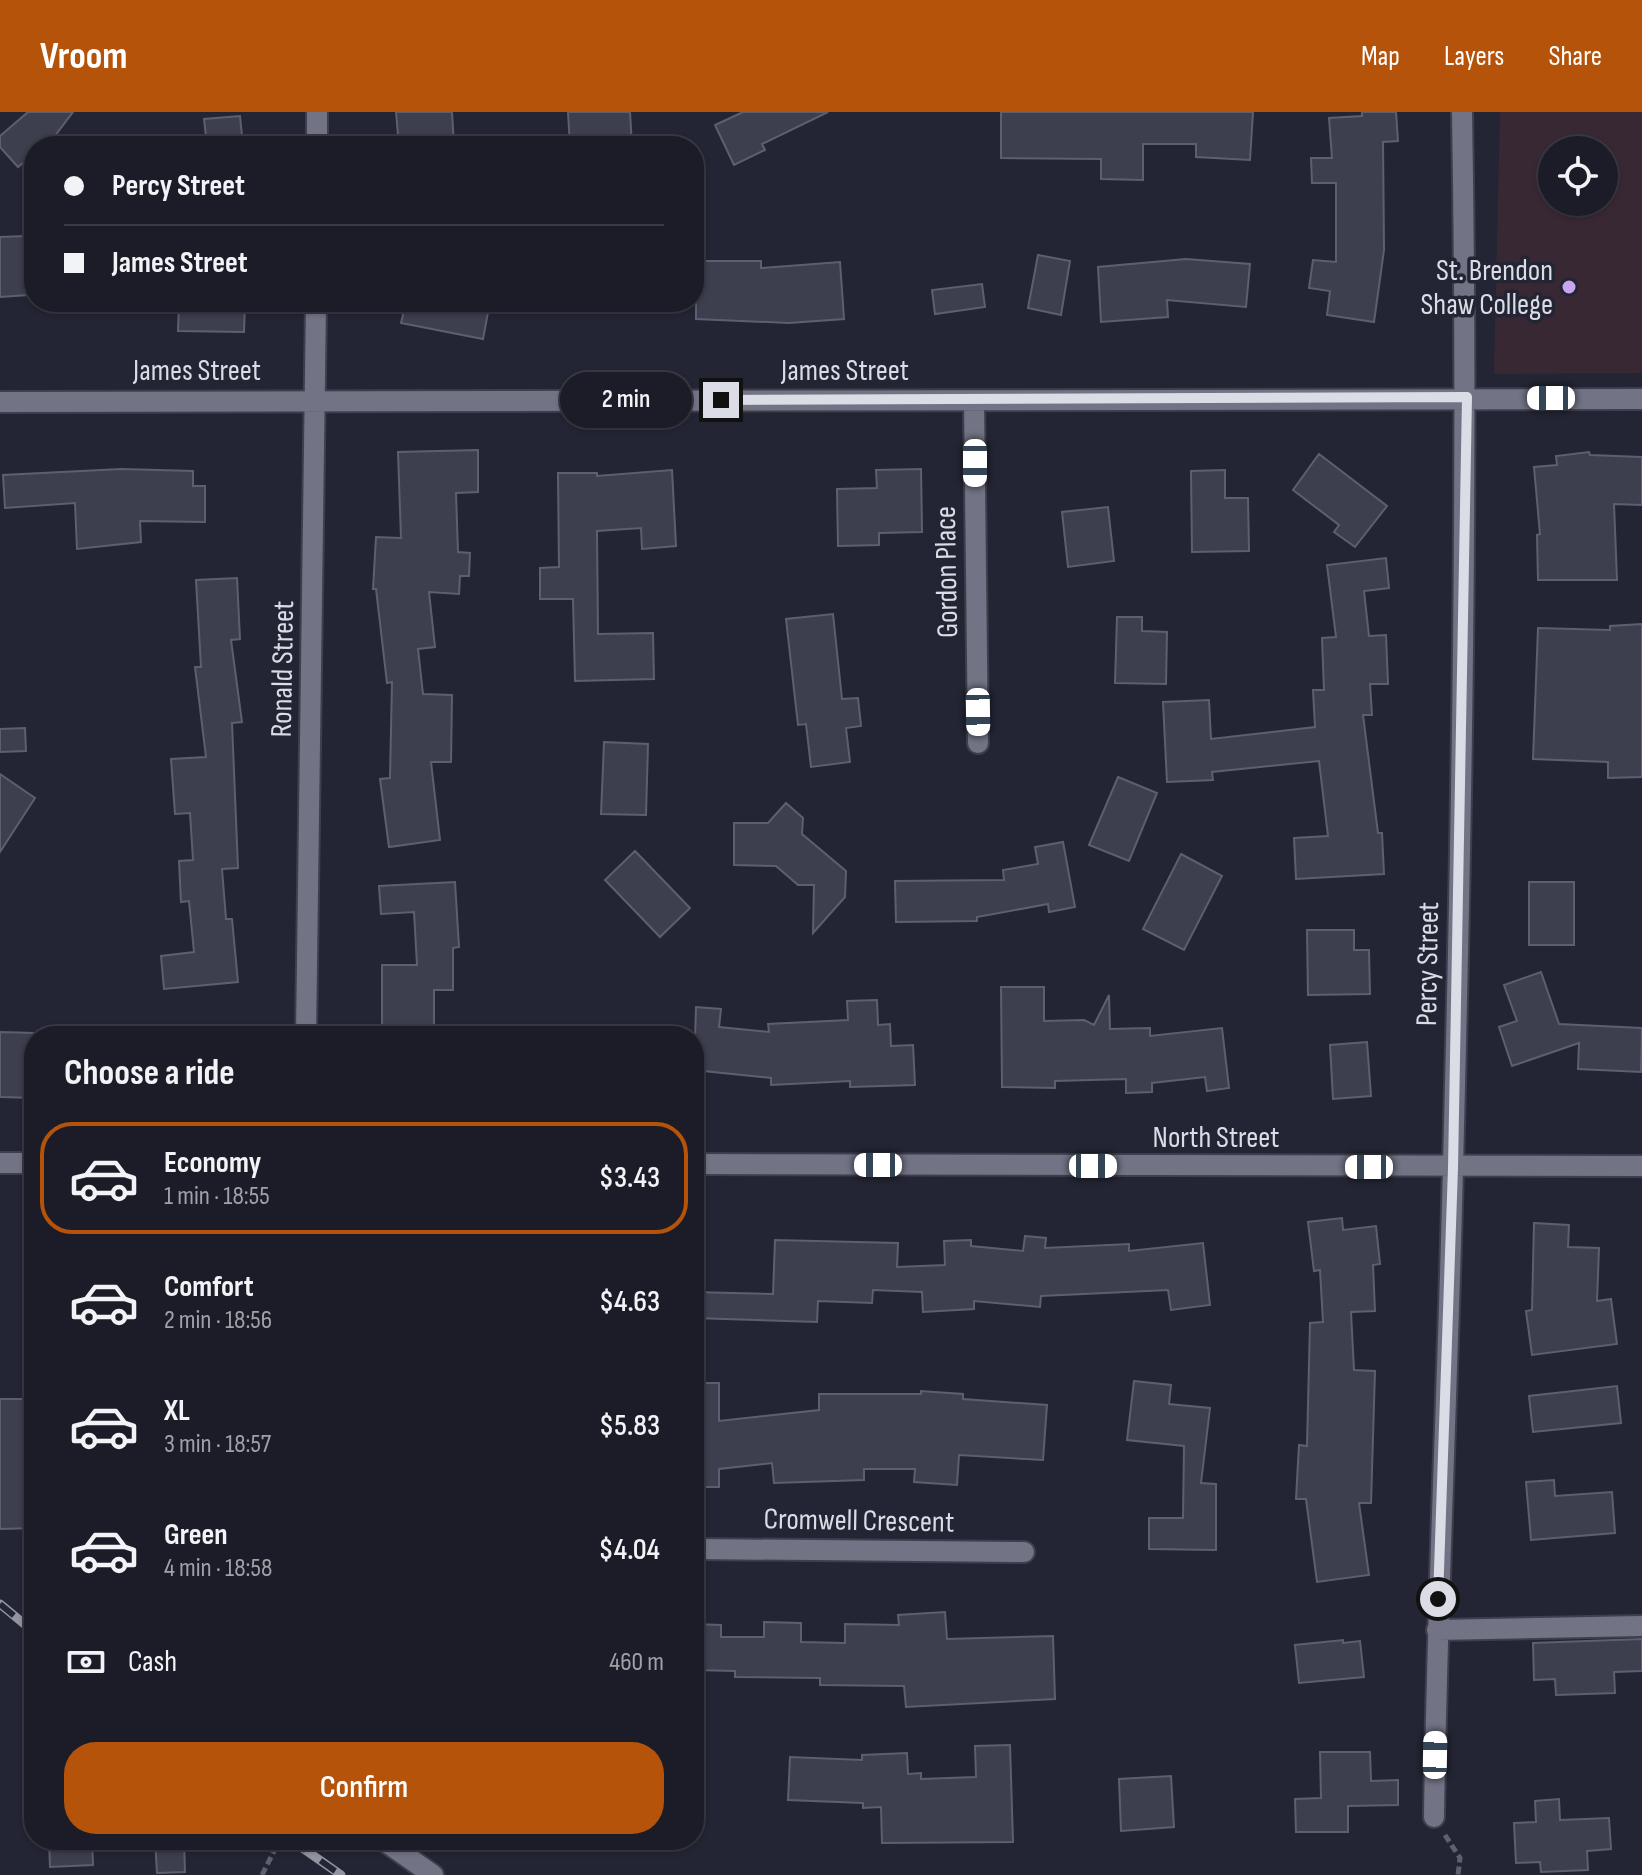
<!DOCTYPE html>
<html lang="en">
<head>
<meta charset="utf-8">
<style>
  :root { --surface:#1b1c27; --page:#24252f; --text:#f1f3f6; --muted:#a0a1a7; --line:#393a44; --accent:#b45309 }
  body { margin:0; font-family:"Sofia Sans Condensed",sans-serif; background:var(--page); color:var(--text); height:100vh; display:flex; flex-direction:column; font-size:30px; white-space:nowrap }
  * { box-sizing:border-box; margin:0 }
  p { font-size:26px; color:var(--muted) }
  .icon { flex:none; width:44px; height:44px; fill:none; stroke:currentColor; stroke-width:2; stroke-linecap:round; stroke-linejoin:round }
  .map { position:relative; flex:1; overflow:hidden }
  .side { position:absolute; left:24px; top:914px; width:680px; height:824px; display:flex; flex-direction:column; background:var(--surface); border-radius:32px; box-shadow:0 2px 6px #0004,0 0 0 2px var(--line) }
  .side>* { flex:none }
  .hud { position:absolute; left:24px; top:24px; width:680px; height:176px; border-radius:32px; box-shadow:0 2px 6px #0004,0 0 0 2px var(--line); display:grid; align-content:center; height:176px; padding:0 40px; background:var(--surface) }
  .buttons { position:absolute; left:1538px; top:24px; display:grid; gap:16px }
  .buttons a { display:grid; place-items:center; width:80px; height:80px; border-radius:50%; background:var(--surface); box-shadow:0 2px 6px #0004,0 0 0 2px var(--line); font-size:40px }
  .end { position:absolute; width:36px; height:36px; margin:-18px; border:10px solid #dadce6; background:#111; box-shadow:0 0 0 4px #111 }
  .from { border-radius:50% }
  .bubble { position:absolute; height:56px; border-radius:28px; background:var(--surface); box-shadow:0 2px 6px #0004,0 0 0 2px var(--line); font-size:26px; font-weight:600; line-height:56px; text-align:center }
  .car { position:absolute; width:24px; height:48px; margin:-24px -12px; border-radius:10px; box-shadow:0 0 6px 2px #0007; background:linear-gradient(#fff 24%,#345 0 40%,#fff 0 76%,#345 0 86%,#fff 0) }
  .hud b { display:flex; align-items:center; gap:28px; height:76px; font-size:30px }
  .hud b+b { border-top:2px solid var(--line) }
  .hud i { width:20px; height:20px; background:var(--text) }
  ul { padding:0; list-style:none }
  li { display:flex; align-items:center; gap:24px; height:112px; margin:0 16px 12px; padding:0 24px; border:4px solid transparent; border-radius:32px }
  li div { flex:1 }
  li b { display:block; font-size:30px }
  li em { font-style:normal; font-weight:600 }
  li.selected { border-color:var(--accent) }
  li>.icon { width:72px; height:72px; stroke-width:1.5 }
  h2 { padding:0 40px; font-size:36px; line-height:96px }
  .pay { display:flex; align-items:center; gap:20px; height:88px; padding:0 40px; font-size:30px }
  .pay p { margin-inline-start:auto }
  .action { display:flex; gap:16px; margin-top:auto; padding:16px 40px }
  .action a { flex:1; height:92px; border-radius:32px; background:var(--accent); color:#fff; font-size:32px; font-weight:600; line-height:92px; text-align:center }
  header { display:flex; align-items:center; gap:48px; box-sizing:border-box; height:112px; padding:0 40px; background:var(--accent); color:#fff }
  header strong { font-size:38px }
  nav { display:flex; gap:44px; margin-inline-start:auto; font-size:28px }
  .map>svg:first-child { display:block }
  .education { fill:#382833; fill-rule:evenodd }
  .building { fill:#3d3e4e; stroke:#5d5f70; stroke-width:2 }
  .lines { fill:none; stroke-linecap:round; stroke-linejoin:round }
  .minor-casing { stroke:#3e3f4c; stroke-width:24 }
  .path { stroke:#5e606d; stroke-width:5; stroke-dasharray:8 4; stroke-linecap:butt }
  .minor { stroke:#727486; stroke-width:20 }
  .rail-casing { stroke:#9294a0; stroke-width:9 }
  .rail { stroke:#242534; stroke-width:6; stroke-dasharray:18; stroke-linecap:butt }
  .route { stroke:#dadce6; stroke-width:10 }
  .poi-dot { fill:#c8a5ef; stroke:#242534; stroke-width:3 }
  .labels { text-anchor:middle; stroke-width:7; stroke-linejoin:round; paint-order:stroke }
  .poi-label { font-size:30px; fill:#dadce6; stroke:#242534; text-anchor:end }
  .street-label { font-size:30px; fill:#dadce6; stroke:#242534 }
</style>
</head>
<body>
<header>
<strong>Vroom</strong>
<nav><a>Map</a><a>Layers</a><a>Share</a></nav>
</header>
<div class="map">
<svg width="1642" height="1763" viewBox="0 0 1642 1763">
  <rect width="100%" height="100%" fill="#242534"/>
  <!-- education -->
  <path class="education" d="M 1500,0 L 1642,0 L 1642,261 L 1494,262 ZM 1552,38 L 1604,38 L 1604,90 L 1552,90 Z"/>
  <!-- building -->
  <path class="building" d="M 28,0 L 73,0 L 54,25 L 43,34 L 34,34 L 34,42 L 18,55 L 0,35 L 0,24 Z
    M 396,0 L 452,0 L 454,34 L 399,34 Z
    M 568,0 L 630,0 L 632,34 L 570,34 Z
    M 743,0 L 828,0 L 762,32 L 765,38 L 734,53 L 715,13 Z
    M 1001,0 L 1253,0 L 1250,48 L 1196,45 L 1196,32 L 1143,32 L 1143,68 L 1101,67 L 1101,47 L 1001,46 Z
    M 1362,0 L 1396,0 L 1398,29 L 1383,30 L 1384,138 L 1374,210 L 1327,203 L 1330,179 L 1309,176 L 1313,148 L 1336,150 L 1336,71 L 1312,71 L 1311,46 L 1332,46 L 1329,6 L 1362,4 Z
    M 240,4 L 243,34 L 207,34 L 204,7 Z
    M 25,124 L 28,183 L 0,185 L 0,125 Z
    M 1038,143 L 1070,149 L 1061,203 L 1028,196 Z
    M 1186,147 L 1250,152 L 1246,195 L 1167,188 L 1168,205 L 1101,210 L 1098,155 Z
    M 696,149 L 761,149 L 761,156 L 840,150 L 844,207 L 789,211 L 696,207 Z
    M 982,172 L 985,195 L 935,202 L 932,178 Z
    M 179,190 L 245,190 L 244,220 L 178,219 Z
    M 406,190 L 490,190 L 483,227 L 401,211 Z
    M 478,338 L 478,380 L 456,381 L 458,440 L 470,441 L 469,464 L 460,464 L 459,482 L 429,480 L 435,535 L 418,537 L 423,582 L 452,583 L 451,650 L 431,650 L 440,728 L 389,735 L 380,667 L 390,666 L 392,570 L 387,571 L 376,477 L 373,477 L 376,425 L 401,426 L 398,340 Z
    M 1589,340 L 1590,343 L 1642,345 L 1642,393 L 1614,392 L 1617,468 L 1538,468 L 1537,423 L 1540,422 L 1534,355 L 1557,353 L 1556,344 Z
    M 1319,342 L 1387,394 L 1355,435 L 1334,420 L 1339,413 L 1293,378 Z
    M 121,357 L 193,359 L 193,374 L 205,374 L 205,410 L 140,409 L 141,430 L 77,437 L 75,391 L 5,396 L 3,363 Z
    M 921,357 L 922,420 L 879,421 L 879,433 L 838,434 L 837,377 L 877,376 L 876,358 Z
    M 672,358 L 676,434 L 642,437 L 641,416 L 597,419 L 598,522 L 653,521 L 654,567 L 575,569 L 573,487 L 540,487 L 540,456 L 559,455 L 558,361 L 597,361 L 597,364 Z
    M 1225,358 L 1225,386 L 1248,386 L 1249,439 L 1192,440 L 1191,359 Z
    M 1108,395 L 1114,449 L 1068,455 L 1062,400 Z
    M 1386,446 L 1389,476 L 1364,479 L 1369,524 L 1386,523 L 1388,572 L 1370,572 L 1372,603 L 1363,603 L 1378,721 L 1382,721 L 1384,762 L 1296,767 L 1294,726 L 1328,724 L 1319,649 L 1212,660 L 1213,668 L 1167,670 L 1163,590 L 1209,588 L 1211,627 L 1315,615 L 1313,578 L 1324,578 L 1322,526 L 1336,525 L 1327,453 Z
    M 237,466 L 240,527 L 231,528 L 242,610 L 232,611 L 238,756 L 222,757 L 226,807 L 232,807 L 238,870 L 164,877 L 161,844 L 194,840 L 189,789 L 181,790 L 179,749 L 193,748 L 190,701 L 175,702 L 171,647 L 206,645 L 195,555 L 201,555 L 196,468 Z
    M 833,502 L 842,587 L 858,586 L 861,614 L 846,616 L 850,650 L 811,655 L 806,612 L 798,613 L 786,507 Z
    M 1117,505 L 1142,505 L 1142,519 L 1167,520 L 1166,572 L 1115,571 Z
    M 1642,512 L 1642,665 L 1608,666 L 1608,650 L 1533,647 L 1538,516 L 1610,518 L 1610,514 Z
    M 25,616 L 26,639 L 0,640 L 0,617 Z
    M 604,630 L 648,632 L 646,703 L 601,702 Z
    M 0,662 L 35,686 L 0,740 Z
    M 1118,665 L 1157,681 L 1129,749 L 1089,733 Z
    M 786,691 L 803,706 L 802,722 L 846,759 L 845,785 L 813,821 L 814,773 L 798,773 L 776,754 L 734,753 L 734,711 L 768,711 Z
    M 1063,730 L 1075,795 L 1049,800 L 1048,792 L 977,805 L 977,809 L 896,810 L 895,769 L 1004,768 L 1003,758 L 1038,752 L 1035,735 Z
    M 635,739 L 690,796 L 660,825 L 605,768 Z
    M 1181,742 L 1222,764 L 1184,838 L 1143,817 Z
    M 455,770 L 459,835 L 453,836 L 453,878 L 434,878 L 434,913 L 382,913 L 382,853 L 417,853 L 414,800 L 381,802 L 379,774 Z
    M 1529,770 L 1574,770 L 1574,833 L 1529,833 Z
    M 1307,818 L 1354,818 L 1354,838 L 1369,838 L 1370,882 L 1308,883 Z
    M 1541,860 L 1559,912 L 1642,916 L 1641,960 L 1578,957 L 1579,931 L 1512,954 L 1499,915 L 1517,909 L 1504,873 Z
    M 1001,875 L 1044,875 L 1044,909 L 1084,908 L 1094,913 L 1109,883 L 1110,917 L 1150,916 L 1150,924 L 1222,916 L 1229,976 L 1207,979 L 1205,965 L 1152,971 L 1152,980 L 1126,981 L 1126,967 L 1055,969 L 1055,976 L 1002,975 Z
    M 877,888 L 878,913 L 890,912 L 891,934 L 913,933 L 915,973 L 850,975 L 850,969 L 771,973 L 771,966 L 694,958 L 696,895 L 721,897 L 719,915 L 769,920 L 768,912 L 848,908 L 847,889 Z
    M 0,920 L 34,921 L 34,986 L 0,985 Z
    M 1367,930 L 1371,984 L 1333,987 L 1330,933 Z
    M 1342,1106 L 1343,1118 L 1376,1114 L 1380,1152 L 1373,1153 L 1375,1199 L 1351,1200 L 1354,1258 L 1375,1259 L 1371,1391 L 1359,1391 L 1369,1463 L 1317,1470 L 1306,1387 L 1296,1387 L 1299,1333 L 1307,1334 L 1310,1211 L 1323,1210 L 1320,1158 L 1314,1159 L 1308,1110 Z
    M 1534,1111 L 1569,1113 L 1568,1135 L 1599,1136 L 1597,1189 L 1611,1187 L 1617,1232 L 1532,1243 L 1526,1199 L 1532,1198 Z
    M 1025,1124 L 1046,1126 L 1045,1136 L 1129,1132 L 1129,1139 L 1203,1131 L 1210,1193 L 1171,1198 L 1168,1178 L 1041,1184 L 1040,1195 L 974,1189 L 974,1197 L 923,1200 L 922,1180 L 873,1178 L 872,1191 L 818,1189 L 817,1210 L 694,1206 L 694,1180 L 773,1182 L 775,1128 L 898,1131 L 897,1155 L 945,1153 L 944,1129 L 971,1128 L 971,1134 L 1023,1139 Z
    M 1134,1269 L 1171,1273 L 1169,1292 L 1210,1296 L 1201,1371 L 1216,1372 L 1216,1438 L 1149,1437 L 1149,1406 L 1183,1406 L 1184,1334 L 1127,1328 Z
    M 694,1271 L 719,1271 L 719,1309 L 819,1298 L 819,1282 L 921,1282 L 921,1279 L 963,1282 L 963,1287 L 1047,1293 L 1043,1348 L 959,1343 L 957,1373 L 914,1370 L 915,1357 L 864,1357 L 864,1368 L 774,1371 L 772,1351 L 719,1357 L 719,1375 L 694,1375 Z
    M 1617,1274 L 1621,1311 L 1533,1320 L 1529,1284 Z
    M 0,1287 L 34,1287 L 34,1416 L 0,1417 Z
    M 1554,1368 L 1555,1384 L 1612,1380 L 1615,1421 L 1531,1428 L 1526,1370 Z
    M 945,1500 L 947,1527 L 1053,1524 L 1055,1587 L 906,1595 L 904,1574 L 820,1573 L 820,1566 L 735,1565 L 735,1559 L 694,1558 L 694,1512 L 721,1513 L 721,1525 L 764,1525 L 764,1510 L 801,1511 L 801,1530 L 845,1531 L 845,1512 L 899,1513 L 898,1503 Z
    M 1642,1527 L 1642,1559 L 1614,1560 L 1615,1581 L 1556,1583 L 1555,1567 L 1534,1568 L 1533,1531 Z
    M 1343,1528 L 1343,1531 L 1360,1529 L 1364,1565 L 1299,1571 L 1295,1533 Z
    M 1010,1633 L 1013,1730 L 882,1731 L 881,1695 L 863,1696 L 863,1691 L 788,1688 L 790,1645 L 862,1648 L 862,1643 L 907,1641 L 908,1662 L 921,1661 L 921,1667 L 976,1665 L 975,1634 Z
    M 1320,1640 L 1370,1640 L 1371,1669 L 1398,1668 L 1398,1693 L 1348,1694 L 1348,1720 L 1296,1720 L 1295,1687 L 1321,1686 Z
    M 1171,1664 L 1174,1715 L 1121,1719 L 1119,1667 Z
    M 1559,1687 L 1560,1708 L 1609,1706 L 1611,1737 L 1587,1739 L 1588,1758 L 1541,1760 L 1540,1750 L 1516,1751 L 1514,1711 L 1536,1710 L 1535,1689 Z
    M 49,1728 L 92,1728 L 93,1753 L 50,1755 Z
    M 155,1728 L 184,1728 L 185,1760 L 157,1761 Z"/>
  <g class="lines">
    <!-- minor casing -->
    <g class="minor-casing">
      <path id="minor" d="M 317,34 L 317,0
        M 974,289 L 978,631
        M 0,290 L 1642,287
        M 306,924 L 316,190
        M 0,1051 L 34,1051
        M 694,1052 L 1642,1054
        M 694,1437 L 1024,1440
        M 1437,1518 L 1642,1514
        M 1434,1705 C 1437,1488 1448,1271 1453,1054 C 1462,703 1468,351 1462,0
        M 383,1728 L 433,1763"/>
    </g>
    <!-- path -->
    <path class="path" d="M 1445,1723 L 1460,1746 L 1458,1763
      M 262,1763 L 276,1735 L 267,1728"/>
    <!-- minor -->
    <use href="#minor" class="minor"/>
    <!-- rail casing -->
    <g class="rail-casing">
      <path id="rail" d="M 0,1492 L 34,1520
        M 291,1728 L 341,1763"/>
    </g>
    <!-- rail -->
    <use href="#rail" class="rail"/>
  </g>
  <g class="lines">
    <!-- route -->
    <path class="route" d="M 721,288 L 1467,285 L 1453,1056 L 1438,1487"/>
  </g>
  <!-- markers -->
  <circle class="poi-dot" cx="1569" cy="175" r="8"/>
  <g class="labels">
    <!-- poi labels -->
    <g class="poi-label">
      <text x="1553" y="168">St. Brendon<tspan x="1553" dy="34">Shaw College</tspan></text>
    </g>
    <!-- street labels -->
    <g class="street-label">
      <text x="197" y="268">James Street</text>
      <text x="845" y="268">James Street</text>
      <text transform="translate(946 460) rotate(-91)" y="10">Gordon Place</text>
      <text transform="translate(282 557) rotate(-89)" y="10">Ronald Street</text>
      <text transform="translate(1427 852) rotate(-89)" y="10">Percy Street</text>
      <text x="1216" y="1035">North Street</text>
      <text transform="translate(859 1408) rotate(1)" y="10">Cromwell Crescent</text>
    </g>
  </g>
</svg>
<div class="buttons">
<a><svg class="icon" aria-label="locate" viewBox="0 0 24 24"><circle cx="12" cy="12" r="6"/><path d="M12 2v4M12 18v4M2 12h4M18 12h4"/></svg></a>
</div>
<i class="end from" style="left:1438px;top:1487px"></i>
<i class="end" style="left:721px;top:288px"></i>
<div class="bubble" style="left:560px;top:260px;width:132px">2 min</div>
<i class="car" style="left:1551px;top:286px;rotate:270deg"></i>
<i class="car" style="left:975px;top:351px;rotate:180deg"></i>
<i class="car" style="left:978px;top:600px;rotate:179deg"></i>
<i class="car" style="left:878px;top:1053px;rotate:270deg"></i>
<i class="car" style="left:1093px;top:1054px;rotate:90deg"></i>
<i class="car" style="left:1369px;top:1055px;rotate:270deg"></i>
<i class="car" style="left:1435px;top:1643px;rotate:1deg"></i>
<div class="hud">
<b><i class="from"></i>Percy Street</b>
<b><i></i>James Street</b>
</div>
<section class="side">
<h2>Choose a ride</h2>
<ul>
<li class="selected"><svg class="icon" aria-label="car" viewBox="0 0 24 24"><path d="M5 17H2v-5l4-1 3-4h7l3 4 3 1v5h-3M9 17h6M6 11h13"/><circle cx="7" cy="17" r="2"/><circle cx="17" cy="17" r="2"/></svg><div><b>Economy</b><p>1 min · 18:55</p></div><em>$3.43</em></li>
<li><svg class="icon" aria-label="car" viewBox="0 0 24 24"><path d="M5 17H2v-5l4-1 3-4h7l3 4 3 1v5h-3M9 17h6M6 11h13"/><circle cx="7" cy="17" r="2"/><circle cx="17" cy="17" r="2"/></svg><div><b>Comfort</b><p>2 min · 18:56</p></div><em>$4.63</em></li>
<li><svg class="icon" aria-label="car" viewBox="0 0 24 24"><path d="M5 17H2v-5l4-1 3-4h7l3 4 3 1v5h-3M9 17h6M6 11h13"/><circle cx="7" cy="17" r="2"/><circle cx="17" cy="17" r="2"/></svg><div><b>XL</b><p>3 min · 18:57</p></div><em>$5.83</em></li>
<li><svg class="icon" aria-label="car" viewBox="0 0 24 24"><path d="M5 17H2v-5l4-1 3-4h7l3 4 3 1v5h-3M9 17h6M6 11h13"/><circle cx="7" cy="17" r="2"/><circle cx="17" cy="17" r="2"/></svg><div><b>Green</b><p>4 min · 18:58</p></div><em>$4.04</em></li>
</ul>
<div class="pay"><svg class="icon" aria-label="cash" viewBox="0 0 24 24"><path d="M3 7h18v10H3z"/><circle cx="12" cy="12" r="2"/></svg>Cash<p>460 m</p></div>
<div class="action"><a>Confirm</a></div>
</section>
</div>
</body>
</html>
